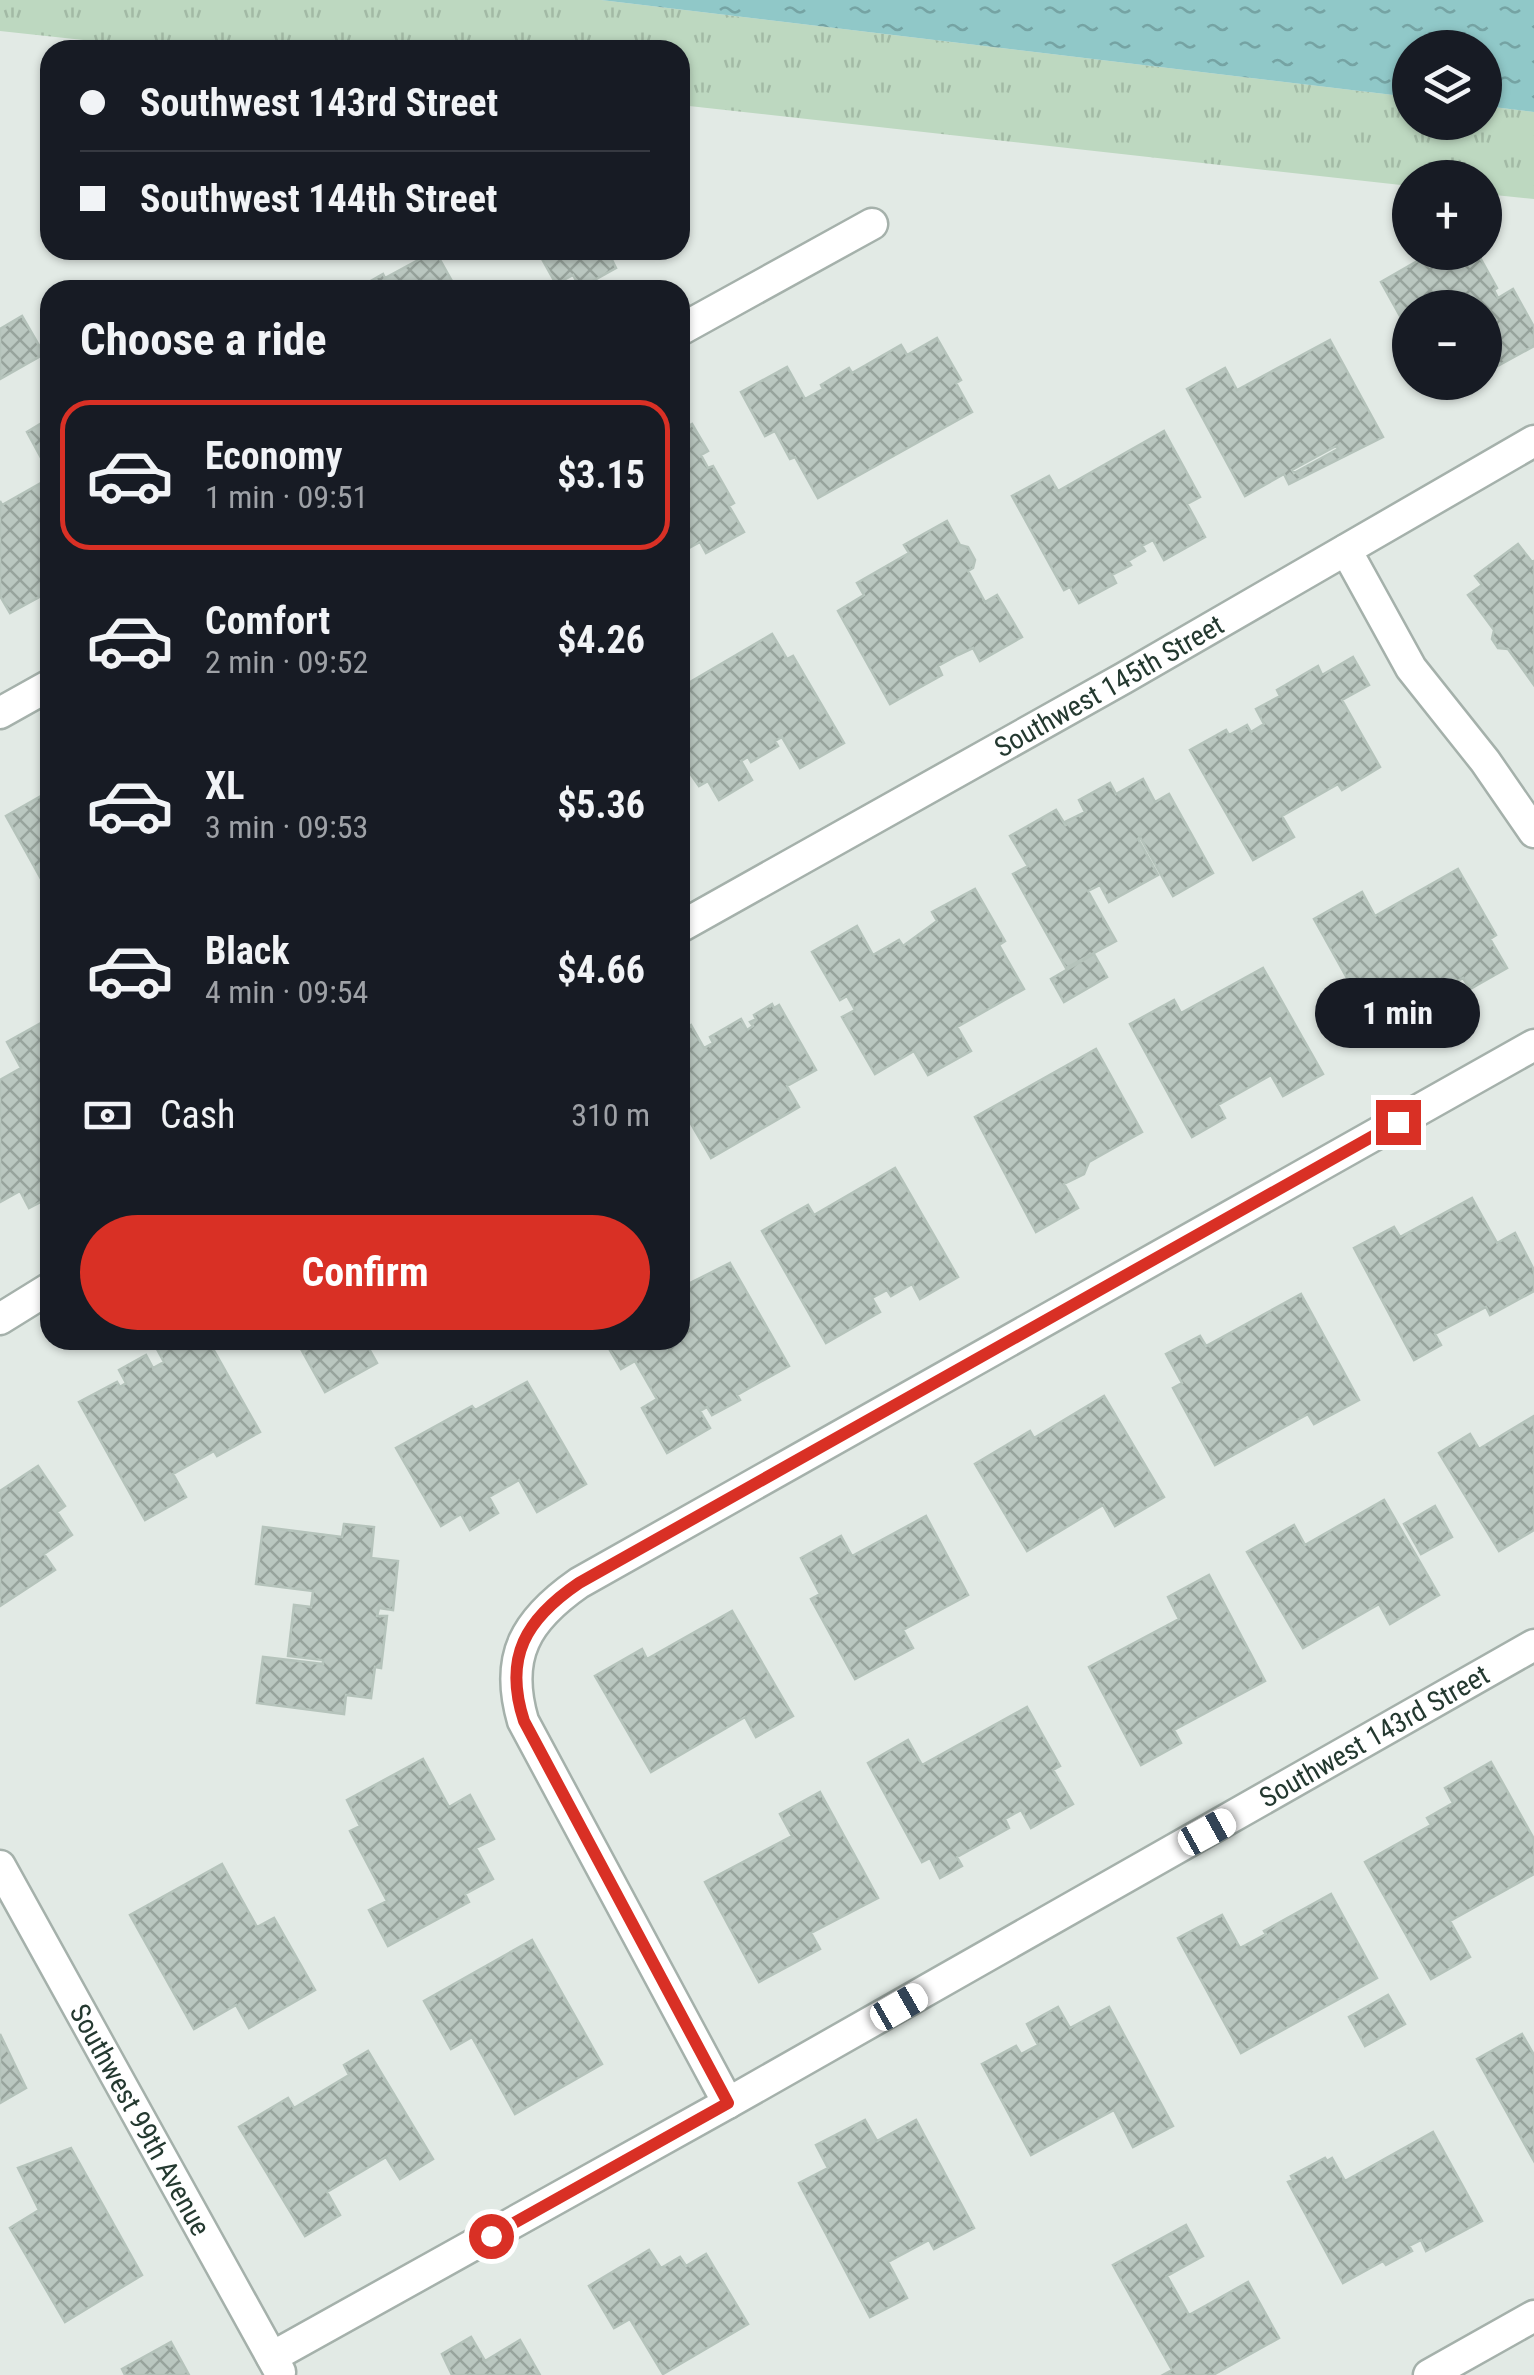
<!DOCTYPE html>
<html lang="en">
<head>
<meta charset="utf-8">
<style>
  :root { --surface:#171b24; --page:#20242c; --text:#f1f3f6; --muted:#9ea1a6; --line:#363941; --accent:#d93025 }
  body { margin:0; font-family:"Roboto Condensed",sans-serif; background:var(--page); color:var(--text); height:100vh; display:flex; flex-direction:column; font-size:38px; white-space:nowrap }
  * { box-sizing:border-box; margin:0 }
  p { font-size:32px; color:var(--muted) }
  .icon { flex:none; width:55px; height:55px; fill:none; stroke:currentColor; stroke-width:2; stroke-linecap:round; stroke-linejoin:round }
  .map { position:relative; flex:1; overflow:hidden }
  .details { position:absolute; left:40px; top:280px; width:650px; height:1070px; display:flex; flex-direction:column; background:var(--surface); border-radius:30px; box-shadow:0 2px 8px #0004 }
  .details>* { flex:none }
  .banner { position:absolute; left:40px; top:40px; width:650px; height:220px; border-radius:30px; box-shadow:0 2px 8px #0004; display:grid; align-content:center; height:220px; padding:0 40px; background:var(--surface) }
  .controls { position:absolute; left:1392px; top:30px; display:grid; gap:20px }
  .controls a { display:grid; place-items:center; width:110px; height:110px; border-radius:50%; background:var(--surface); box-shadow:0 2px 8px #0004; font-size:50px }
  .end { position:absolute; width:45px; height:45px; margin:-22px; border:12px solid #d93025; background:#fff; box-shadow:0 0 0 5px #fff }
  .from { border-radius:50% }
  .bubble { position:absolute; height:70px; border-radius:35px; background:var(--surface); box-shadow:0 2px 8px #0004; font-size:32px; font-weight:700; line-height:70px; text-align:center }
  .car { position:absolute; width:30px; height:60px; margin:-30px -15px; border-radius:12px; box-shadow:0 0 8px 2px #0007; background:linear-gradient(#fff 24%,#345 0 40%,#fff 0 76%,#345 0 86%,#fff 0) }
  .banner b { display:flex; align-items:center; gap:35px; height:95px; font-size:38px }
  .banner b+b { border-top:2px solid var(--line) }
  .banner i { width:25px; height:25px; background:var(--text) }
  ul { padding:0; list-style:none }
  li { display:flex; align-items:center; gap:30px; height:150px; margin:0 20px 15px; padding:0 20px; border:5px solid transparent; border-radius:30px }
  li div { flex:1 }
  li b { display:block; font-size:38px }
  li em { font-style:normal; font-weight:700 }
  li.current { border-color:var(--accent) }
  li>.icon { width:90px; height:90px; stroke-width:1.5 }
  h2 { padding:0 40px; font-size:45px; line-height:120px }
  .pay { display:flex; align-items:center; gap:25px; height:110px; padding:0 40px; font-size:38px }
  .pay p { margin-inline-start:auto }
  .cta { display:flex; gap:20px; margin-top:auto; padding:20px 40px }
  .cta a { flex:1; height:115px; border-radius:60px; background:var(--accent); color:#fff; font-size:40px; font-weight:700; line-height:115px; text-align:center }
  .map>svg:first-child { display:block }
  .grass { fill:url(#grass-tufts) }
  .water { fill:url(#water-ripples) }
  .building { fill:url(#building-cross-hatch); stroke:#b5c3bb; stroke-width:2.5; fill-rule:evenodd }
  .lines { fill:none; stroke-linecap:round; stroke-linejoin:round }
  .street-casing { stroke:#a5b1ab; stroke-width:35 }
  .street { stroke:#fff; stroke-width:30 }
  .route { stroke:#d93025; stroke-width:12 }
  .labels { text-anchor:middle; stroke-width:8; stroke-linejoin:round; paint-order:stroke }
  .street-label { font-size:28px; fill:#243930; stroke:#f2f7f3 }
</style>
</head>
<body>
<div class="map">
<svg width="1534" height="2375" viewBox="0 0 1534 2375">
  <defs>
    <pattern id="grass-tufts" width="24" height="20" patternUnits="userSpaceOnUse" patternTransform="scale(2.5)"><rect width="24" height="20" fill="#bdd8c0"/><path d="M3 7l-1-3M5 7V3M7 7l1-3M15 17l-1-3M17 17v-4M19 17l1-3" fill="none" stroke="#a2baa5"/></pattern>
    <pattern id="water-ripples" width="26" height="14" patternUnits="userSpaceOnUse" patternTransform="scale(2.5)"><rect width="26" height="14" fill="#90c8c8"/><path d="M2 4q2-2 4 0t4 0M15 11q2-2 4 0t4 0" fill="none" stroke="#75a3a3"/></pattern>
    <pattern id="building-cross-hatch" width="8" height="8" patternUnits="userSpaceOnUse" patternTransform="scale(2.5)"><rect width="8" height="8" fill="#bac7c0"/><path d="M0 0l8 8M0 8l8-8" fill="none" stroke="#97a39c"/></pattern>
  </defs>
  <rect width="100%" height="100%" fill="#e2eae5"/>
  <!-- grass -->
  <path class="grass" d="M 0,0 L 601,0 L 1410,97 L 1410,122 L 1485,122 L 1485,106 L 1534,112 L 1534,199 L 1485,194 L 1485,178 L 1410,178 L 1410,186 L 680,105 L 680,50 L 176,50 L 0,31 Z"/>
  <!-- water -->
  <path class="water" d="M 601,0 L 1534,0 L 1534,112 L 1485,106 L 1485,48 L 1410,48 L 1410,97 Z"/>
  <!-- building -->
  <path class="building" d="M 537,250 L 612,250 L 614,256 L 611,258 L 616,268 L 580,288 L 573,275 L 556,284 Z
    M 435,251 L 457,290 L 355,290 L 383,274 L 385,278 Z
    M 1433,252 L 1478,254 L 1497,288 L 1494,290 L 1498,298 L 1513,289 L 1534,327 L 1534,346 L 1485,373 L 1485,308 L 1410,308 L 1410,334 L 1381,282 Z
    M 22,316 L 44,354 L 0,379 L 0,329 Z
    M 937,338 L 961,380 L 956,383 L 972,412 L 818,498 L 795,457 L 790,459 L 775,431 L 765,436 L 741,392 L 787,367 L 805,399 L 823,389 L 821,385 L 849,368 L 852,373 L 901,345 L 907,355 Z
    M 1330,340 L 1383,437 L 1289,484 L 1284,474 L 1245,496 L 1187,389 L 1225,368 L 1237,390 ZM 1336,446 L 1338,449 L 1294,473 L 1292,470 Z
    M 50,418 L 50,462 L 45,465 L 27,432 Z
    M 692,424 L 708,451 L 701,455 L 708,468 L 713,466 L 734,503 L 729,506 L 744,532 L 706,553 L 700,542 L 680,553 L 680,431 Z
    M 1164,431 L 1200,497 L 1187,504 L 1205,537 L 1164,560 L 1153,540 L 1142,546 L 1145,551 L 1128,561 L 1131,565 L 1112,575 L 1116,583 L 1079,603 L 1070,587 L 1064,590 L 1012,496 L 1049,476 L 1058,491 Z
    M 50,478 L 50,574 L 47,576 L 50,591 L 10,613 L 0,596 L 0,501 L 2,505 Z
    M 947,521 L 960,545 L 968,547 L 975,560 L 973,568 L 968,571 L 985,602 L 997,595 L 1022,637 L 980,661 L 973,648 L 958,655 L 938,666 L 942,675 L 890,704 L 838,611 L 864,595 L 857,583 L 909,553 L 904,545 Z
    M 1518,544 L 1532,562 L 1534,561 L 1534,685 L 1508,649 L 1498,648 L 1492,639 L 1494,630 L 1468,595 L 1482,585 L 1475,576 Z
    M 772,634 L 787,659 L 793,656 L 844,743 L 800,768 L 782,737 L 775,741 L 778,746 L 751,762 L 748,757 L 741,761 L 752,780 L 719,800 L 708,781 L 699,786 L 680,759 L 680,688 Z
    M 1353,657 L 1369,685 L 1342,700 L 1380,767 L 1342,790 L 1338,784 L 1282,816 L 1294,837 L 1253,860 L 1190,750 L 1226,730 L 1229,735 L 1247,725 L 1251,732 L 1264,724 L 1256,709 L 1280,696 L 1277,690 L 1318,666 L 1322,675 Z
    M 1143,779 L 1155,802 L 1169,794 L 1213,873 L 1173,896 L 1140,837 L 1138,839 L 1158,875 L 1109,902 L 1100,885 L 1088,891 L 1116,941 L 1066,968 L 1013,874 L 1028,866 L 1010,836 L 1056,810 L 1066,826 L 1065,822 L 1085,812 L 1079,800 L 1110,783 L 1116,794 Z
    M 50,791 L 50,895 L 6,816 Z
    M 1458,869 L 1496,935 L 1490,939 L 1507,968 L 1470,989 L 1463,978 L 1445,988 L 1441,981 L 1422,992 L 1425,996 L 1396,1012 L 1393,1008 L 1371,1021 L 1314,919 L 1362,892 L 1375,916 Z
    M 975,889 L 1005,941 L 999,945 L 1024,989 L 957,1027 L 971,1051 L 928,1075 L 914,1051 L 875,1074 L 842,1017 L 855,1010 L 847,996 L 840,1000 L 812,952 L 857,926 L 873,955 L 899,940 L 903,946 L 937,921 L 932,912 Z
    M 1094,954 L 1107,977 L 1064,1002 L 1051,979 Z
    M 1263,968 L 1323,1074 L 1283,1096 L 1271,1075 L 1218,1105 L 1225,1118 L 1192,1137 L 1130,1024 L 1174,1000 L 1181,1013 Z
    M 772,1004 L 774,1008 L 779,1005 L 816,1070 L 787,1086 L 799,1107 L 711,1158 L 680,1105 L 680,1032 L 691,1025 L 704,1048 L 713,1043 L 710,1037 L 741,1019 L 747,1030 L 753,1026 L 750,1022 L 756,1019 L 754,1015 Z
    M 50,1018 L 50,1197 L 29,1208 L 20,1191 L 0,1202 L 0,1080 L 21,1068 L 7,1042 Z
    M 1096,1049 L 1142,1132 L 1089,1162 L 1084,1174 L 1064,1184 L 1078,1208 L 1036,1232 L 975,1117 Z
    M 895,1168 L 958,1277 L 920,1299 L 912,1284 L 891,1296 L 887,1290 L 872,1298 L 880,1312 L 826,1343 L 762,1231 L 808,1205 L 814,1215 Z
    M 1472,1198 L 1497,1243 L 1515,1233 L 1534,1270 L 1534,1291 L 1490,1315 L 1486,1307 L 1435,1334 L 1441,1345 L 1414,1360 L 1354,1248 L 1394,1227 L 1400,1237 Z
    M 730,1263 L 789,1366 L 737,1395 L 740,1400 L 712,1415 L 707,1407 L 700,1411 L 710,1428 L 667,1453 L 642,1408 L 657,1399 L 635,1361 L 621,1369 L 604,1340 L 680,1340 L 680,1288 Z
    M 1301,1294 L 1359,1400 L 1314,1424 L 1308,1414 L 1215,1465 L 1173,1388 L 1182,1383 L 1166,1354 L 1200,1336 L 1206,1346 Z
    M 152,1340 L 208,1340 L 260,1432 L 217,1456 L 214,1451 L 173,1474 L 186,1497 L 145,1520 L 79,1402 L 117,1382 L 120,1387 L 126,1383 L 119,1370 L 146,1355 L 153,1368 L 164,1362 Z
    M 296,1340 L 364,1340 L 377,1363 L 325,1392 Z
    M 527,1382 L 586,1484 L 537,1512 L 519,1480 L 489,1497 L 498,1513 L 470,1530 L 461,1514 L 441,1526 L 396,1448 L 472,1406 L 475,1410 Z
    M 1104,1396 L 1164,1497 L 1115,1526 L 1103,1505 L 1027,1551 L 975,1464 L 1030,1431 L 1034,1438 Z
    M 1534,1416 L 1534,1530 L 1499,1551 L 1439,1453 L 1470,1434 L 1479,1449 Z
    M 38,1466 L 65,1506 L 57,1512 L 72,1535 L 44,1554 L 55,1570 L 0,1606 L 0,1491 Z
    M 1384,1500 L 1439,1595 L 1390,1624 L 1379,1604 L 1303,1648 L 1247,1552 L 1294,1525 L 1305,1545 Z
    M 1435,1506 L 1452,1537 L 1421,1554 L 1404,1524 Z
    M 926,1516 L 968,1595 L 903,1630 L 913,1648 L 855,1679 L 811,1599 L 820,1594 L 801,1558 L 841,1536 L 852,1556 Z
    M 344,1524 L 374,1527 L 371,1558 L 398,1561 L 393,1610 L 379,1608 L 377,1616 L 387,1616 L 381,1668 L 375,1667 L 371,1698 L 346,1695 L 344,1714 L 257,1703 L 263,1657 L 323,1664 L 323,1660 L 288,1656 L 294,1605 L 311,1607 L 313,1591 L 256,1584 L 263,1527 L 342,1537 Z
    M 1209,1575 L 1265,1681 L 1174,1730 L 1181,1743 L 1141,1765 L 1089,1667 L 1179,1619 L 1168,1597 Z
    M 732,1611 L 793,1716 L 756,1737 L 745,1717 L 651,1772 L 595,1676 L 642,1649 L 647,1659 Z
    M 1027,1707 L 1060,1766 L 1053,1770 L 1073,1804 L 1031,1828 L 1021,1810 L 1005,1819 L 1009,1828 L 957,1857 L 962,1866 L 940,1878 L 930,1858 L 922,1862 L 868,1763 L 908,1740 L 922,1765 Z
    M 423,1759 L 449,1807 L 470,1795 L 494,1839 L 476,1848 L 493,1879 L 465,1894 L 469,1902 L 388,1946 L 369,1910 L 387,1901 L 350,1831 L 360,1826 L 347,1800 Z
    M 1491,1762 L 1534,1839 L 1534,1874 L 1450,1921 L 1470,1957 L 1431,1979 L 1365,1862 L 1431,1825 L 1427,1818 L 1453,1803 L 1445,1788 Z
    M 820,1792 L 878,1898 L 811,1933 L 820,1949 L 759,1982 L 705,1882 L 792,1836 L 780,1814 Z
    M 222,1864 L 257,1927 L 274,1918 L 315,1990 L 249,2028 L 236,2005 L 194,2029 L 130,1915 Z
    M 1331,1894 L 1377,1978 L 1241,2053 L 1178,1938 L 1222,1915 L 1240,1948 L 1266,1934 L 1264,1931 Z
    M 532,1940 L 602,2064 L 515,2114 L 472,2037 L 451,2049 L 424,2001 Z
    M 1388,1995 L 1405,2024 L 1365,2046 L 1349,2017 Z
    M 1058,2007 L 1070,2028 L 1109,2007 L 1173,2126 L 1133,2147 L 1114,2110 L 1031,2155 L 982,2064 L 1016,2046 L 1021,2054 L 1038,2045 L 1027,2024 Z
    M 0,2034 L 26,2088 L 0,2103 Z
    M 1522,2034 L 1534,2055 L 1534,2161 L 1477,2059 Z
    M 368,2051 L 433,2159 L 400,2179 L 386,2157 L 327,2192 L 340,2215 L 305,2236 L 239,2127 L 288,2098 L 294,2108 L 349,2075 L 344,2065 Z
    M 865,2120 L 877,2141 L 916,2120 L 974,2228 L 934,2249 L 929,2240 L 888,2262 L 907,2298 L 870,2317 L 799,2183 L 828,2168 L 816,2145 Z
    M 1433,2132 L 1482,2221 L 1426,2251 L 1421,2240 L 1409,2246 L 1412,2251 L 1386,2265 L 1383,2261 L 1343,2283 L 1288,2182 L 1293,2180 L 1291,2176 L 1325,2158 L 1327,2161 L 1332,2158 L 1345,2181 Z
    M 71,2148 L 142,2275 L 65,2322 L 10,2228 L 39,2210 L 18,2168 Z
    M 1186,2225 L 1203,2256 L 1167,2276 L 1189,2315 L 1248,2282 L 1279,2338 L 1213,2375 L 1163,2375 L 1172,2370 L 1113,2265 Z
    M 649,2250 L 661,2268 L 680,2257 L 686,2266 L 706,2254 L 748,2324 L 663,2374 L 630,2319 L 614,2328 L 589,2286 Z
    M 471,2337 L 485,2361 L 520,2340 L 540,2375 L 452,2375 L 442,2354 Z
    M 171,2342 L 189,2375 L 125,2375 L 122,2369 Z"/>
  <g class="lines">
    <!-- street casing -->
    <g class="street-casing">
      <g id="street">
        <path d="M 680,330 L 872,224"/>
        <path d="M 1346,550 L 1411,668 L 1485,761 L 1534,832"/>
        <path d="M 0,713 L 50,685"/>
        <path id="s1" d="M 680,927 L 1124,678 L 1534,441"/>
        <path d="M 0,1319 L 50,1288"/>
        <path id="s2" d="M 0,1866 L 280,2372"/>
        <path d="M 728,2103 L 523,1721 C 504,1656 526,1620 579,1583 L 1534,1045"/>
        <path id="s3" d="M 272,2357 L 728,2103 L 1534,1645"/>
        <path d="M 1429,2375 L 1534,2316"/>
      </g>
    </g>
    <!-- street -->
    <use href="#street" class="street"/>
  </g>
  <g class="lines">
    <!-- route -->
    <path class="route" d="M 491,2236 L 728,2103 L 524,1721 C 503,1657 526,1619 579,1583 L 1398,1122"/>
  </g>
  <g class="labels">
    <!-- street labels -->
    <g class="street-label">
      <text dy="10" stroke="none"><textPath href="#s1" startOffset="492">Southwest 145th Street</textPath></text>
      <text dy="10" stroke="none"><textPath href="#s3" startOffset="1265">Southwest 143rd Street</textPath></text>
      <text dy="10" stroke="none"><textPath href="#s2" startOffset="290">Southwest 99th Avenue</textPath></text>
    </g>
  </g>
</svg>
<div class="controls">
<a><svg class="icon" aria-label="layers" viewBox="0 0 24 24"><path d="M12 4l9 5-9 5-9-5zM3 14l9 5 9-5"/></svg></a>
<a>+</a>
<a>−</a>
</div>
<i class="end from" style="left:491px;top:2236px"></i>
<i class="end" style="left:1398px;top:1122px"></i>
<div class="bubble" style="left:1315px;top:978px;width:165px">1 min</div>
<i class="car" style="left:1207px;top:1832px;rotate:61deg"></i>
<i class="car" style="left:899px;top:2007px;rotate:60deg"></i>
<div class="banner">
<b><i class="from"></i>Southwest 143rd Street</b>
<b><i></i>Southwest 144th Street</b>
</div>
<section class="details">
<h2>Choose a ride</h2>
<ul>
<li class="current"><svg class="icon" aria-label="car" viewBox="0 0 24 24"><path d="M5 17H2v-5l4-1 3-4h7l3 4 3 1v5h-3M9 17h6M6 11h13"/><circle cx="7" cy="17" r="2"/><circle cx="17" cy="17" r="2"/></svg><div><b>Economy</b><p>1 min · 09:51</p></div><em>$3.15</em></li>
<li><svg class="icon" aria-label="car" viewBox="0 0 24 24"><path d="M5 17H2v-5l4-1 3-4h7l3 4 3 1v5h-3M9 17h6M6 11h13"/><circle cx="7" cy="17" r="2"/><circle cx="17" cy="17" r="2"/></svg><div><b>Comfort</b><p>2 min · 09:52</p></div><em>$4.26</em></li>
<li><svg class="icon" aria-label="car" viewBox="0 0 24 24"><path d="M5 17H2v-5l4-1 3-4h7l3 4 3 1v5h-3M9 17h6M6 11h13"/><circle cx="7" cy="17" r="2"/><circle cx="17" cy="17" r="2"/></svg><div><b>XL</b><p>3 min · 09:53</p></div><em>$5.36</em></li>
<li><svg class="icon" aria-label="car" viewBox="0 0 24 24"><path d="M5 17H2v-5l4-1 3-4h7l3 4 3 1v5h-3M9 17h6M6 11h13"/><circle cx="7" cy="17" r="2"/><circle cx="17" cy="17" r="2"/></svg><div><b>Black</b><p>4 min · 09:54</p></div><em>$4.66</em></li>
</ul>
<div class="pay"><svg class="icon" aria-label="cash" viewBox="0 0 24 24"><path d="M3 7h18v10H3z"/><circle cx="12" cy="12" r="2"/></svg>Cash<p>310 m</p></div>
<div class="cta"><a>Confirm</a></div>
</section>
</div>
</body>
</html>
